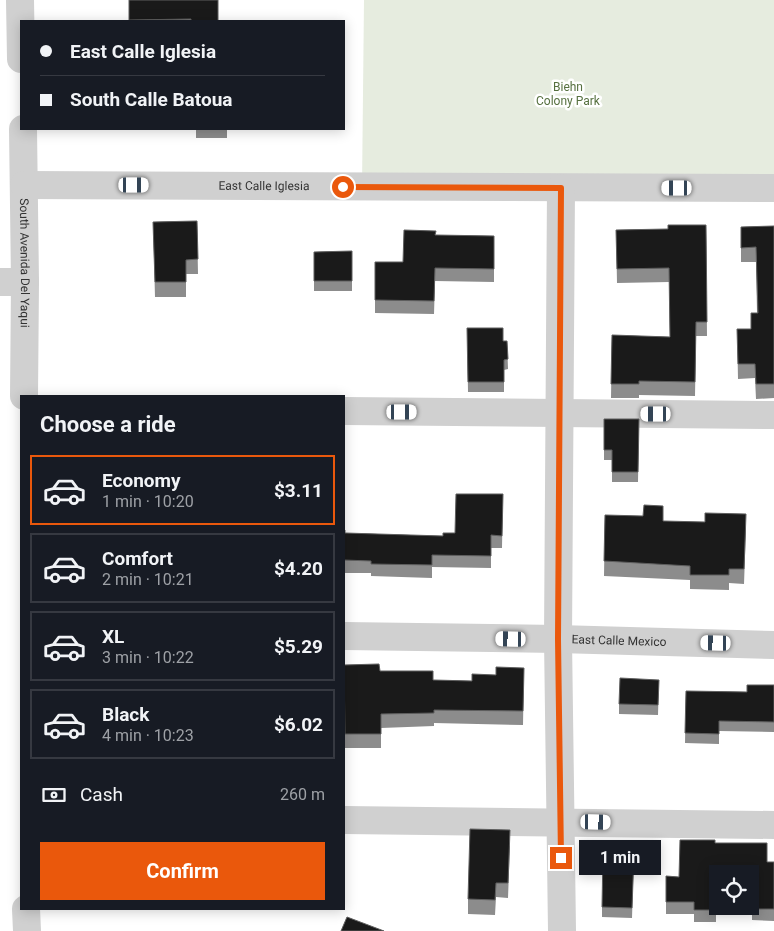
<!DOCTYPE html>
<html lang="en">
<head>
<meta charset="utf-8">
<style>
  :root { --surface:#171b24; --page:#242831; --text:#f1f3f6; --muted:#9ea1a6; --line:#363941; --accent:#ea580c }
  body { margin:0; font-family:Roboto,sans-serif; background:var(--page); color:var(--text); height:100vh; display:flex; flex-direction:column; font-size:19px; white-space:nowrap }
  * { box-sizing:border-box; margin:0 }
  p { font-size:16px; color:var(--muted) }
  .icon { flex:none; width:28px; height:28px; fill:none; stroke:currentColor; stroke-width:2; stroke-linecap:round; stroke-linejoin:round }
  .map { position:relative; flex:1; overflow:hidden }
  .panel { position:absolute; left:20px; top:395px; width:325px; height:515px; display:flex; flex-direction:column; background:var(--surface); border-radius:0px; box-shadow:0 2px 12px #0003 }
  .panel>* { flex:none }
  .hud { position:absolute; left:20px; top:20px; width:325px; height:110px; border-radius:0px; box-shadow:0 2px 12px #0003; display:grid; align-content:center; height:110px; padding:0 20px; background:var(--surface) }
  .tools { position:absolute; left:709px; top:865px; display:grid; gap:10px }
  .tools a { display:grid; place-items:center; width:50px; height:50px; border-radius:0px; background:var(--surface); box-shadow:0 2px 12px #0003; font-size:25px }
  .end { position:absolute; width:22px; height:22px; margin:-11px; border:6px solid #ea580c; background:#fff; box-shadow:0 0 0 2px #fff }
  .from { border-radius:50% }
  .bubble { position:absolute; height:35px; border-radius:0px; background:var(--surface); box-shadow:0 2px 12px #0003; font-size:16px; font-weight:700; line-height:35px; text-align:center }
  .car { position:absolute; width:15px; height:30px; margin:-15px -8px; border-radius:6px; box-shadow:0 0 4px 1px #0007; background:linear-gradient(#fff 24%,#345 0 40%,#fff 0 76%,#345 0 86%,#fff 0) }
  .hud b { display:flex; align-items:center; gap:18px; height:48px; font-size:19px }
  .hud b+b { border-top:1px solid var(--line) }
  .hud i { width:12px; height:12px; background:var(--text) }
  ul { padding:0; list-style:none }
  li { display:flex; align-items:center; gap:15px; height:70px; margin:0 10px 8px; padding:0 10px; border:2px solid var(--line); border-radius:0px }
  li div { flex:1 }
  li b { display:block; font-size:19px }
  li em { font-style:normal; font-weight:700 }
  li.active { border-color:var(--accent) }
  li>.icon { width:45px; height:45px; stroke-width:1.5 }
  h2 { padding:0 20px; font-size:22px; line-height:60px }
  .pay { display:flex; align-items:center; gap:12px; height:55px; padding:0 20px; font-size:19px }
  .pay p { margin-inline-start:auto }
  .button { display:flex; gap:10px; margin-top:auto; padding:10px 20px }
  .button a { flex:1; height:58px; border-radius:0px; background:var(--accent); color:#fff; font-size:20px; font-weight:700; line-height:58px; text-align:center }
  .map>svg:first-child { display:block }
  .green { fill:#e6ecdf }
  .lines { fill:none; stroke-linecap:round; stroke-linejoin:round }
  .minor { stroke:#d0d0d0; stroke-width:28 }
  .wall { fill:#8c8c8c }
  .building { fill:#1a1a1a; stroke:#5f5f5f }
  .route { stroke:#ea580c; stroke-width:6 }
  .labels { text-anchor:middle; stroke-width:5; stroke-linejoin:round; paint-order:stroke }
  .park-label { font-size:12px; fill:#56703f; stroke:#fff }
  .street-label { font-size:12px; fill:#333; stroke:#fff }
</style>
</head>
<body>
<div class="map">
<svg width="774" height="931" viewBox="0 0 774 931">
  <rect width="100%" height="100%" fill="#fff"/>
  <!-- green -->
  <path class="green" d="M 364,0 L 774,0 L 774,188 L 362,187 Z"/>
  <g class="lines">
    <!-- minor -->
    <g class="minor">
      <path d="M 20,0 L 21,59"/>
      <path id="s1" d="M 23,129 L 25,282 L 24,396"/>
      <path id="s2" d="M 24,185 L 774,188"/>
      <path d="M 561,188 L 558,639 L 562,931"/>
      <path d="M 0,282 L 25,282"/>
      <path d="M 344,411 L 774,415"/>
      <path id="s3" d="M 344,636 L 558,639 L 774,645"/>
      <path d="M 344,820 L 774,825"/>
      <path d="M 26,909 L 27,931"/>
    </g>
  </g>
  <!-- wall -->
  <path class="wall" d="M 129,0 L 218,21 L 129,21 Z
    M 196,129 L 227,129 L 227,138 L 196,138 Z
    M 197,221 L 198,274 L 186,274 L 186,297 L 155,297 L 153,222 Z
    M 706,225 L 707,336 L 696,336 L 695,396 L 639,395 L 639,398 L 611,398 L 612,335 L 670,337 L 669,282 L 617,283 L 616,230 L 668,229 Z
    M 774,226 L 774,398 L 756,399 L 755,378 L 738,379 L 737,329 L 751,329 L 757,313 L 756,262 L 741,262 L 741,227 Z
    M 435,235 L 494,236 L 494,282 L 435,281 L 434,314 L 375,313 L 375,262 L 403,262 Z
    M 352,251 L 352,291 L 314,291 L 314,252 Z
    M 467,328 L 503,341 L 507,341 L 508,369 L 504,370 L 504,392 L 468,392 Z
    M 604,419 L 639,419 L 638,482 L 612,482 L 612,460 L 604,460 Z
    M 503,494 L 502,548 L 491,548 L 491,568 L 432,567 L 432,578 L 371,576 L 371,573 L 344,573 L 344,530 L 345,533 L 443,536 L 455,533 Z
    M 605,515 L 663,521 L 746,528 L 744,584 L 729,583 L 729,590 L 690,589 L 690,580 L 604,576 Z
    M 344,665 L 433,680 L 472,681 L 524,668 L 523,725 L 434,723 L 434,726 L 381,728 L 381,748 L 345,748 L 344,710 Z
    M 659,680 L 658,715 L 619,714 L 619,704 Z
    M 774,685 L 774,732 L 719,731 L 719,744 L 685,743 L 686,691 L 747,692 Z
    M 715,843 L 767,862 L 774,862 L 774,921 L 752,920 L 752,901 L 750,901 L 750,874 L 718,874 L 718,901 L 716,901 L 716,922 L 694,922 L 694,914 L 666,914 L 666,876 L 679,877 Z
    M 510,845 L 508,898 L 496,897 L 495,915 L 468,914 L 468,899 Z
    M 634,853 L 632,918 L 602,917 L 602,907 Z"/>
  <!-- building -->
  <path class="building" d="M 129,0 L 218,0 L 218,21 L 191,21 L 191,19 L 129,20 Z
    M 197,221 L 198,259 L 186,260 L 186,282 L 155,282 L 153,222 Z
    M 668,225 L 706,225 L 707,322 L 696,322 L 695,382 L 639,381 L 639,384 L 611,384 L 612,335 L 670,337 L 669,268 L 617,269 L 616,230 L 668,229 Z
    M 774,226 L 774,384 L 756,384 L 755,364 L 738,364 L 737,329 L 751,329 L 751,313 L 758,313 L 756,247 L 741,248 L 741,227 Z
    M 404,230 L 436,231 L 435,235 L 494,236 L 494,269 L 435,268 L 434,301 L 375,300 L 375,262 L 403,262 Z
    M 352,251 L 352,281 L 314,281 L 314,252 Z
    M 467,328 L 503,328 L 503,341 L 507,341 L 508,359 L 504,360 L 504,382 L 468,382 Z
    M 604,419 L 639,419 L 638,472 L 612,472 L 612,450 L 604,450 Z
    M 456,494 L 503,494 L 502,536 L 491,535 L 491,556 L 432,555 L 432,565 L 371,564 L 371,561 L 344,560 L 344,530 L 345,530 L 345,533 L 443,536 L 443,533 L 455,533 Z
    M 644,505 L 663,506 L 663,521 L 705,522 L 705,513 L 746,514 L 744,569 L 729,569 L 729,575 L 690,575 L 690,566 L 604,561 L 605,515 L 643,516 Z
    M 379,664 L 380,671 L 433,671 L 433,680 L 472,681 L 472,674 L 496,675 L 496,667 L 524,668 L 523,711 L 434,710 L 434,713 L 381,714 L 381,734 L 345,734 L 344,665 Z
    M 620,678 L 659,680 L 658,705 L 619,704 Z
    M 747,685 L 774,685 L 774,722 L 719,721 L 719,734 L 685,733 L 686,691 L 747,692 Z
    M 470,829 L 510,830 L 508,883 L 496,883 L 495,900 L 468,899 Z
    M 680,840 L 715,840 L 715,843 L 767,843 L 767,862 L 774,862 L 774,909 L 752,909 L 752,889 L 750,889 L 750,874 L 718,874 L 718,889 L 716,889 L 716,910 L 694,910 L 694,902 L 666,902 L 666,876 L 679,877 Z
    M 603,852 L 634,853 L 632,908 L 602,907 Z
    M 347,917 L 384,931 L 341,931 Z"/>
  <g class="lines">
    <!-- route -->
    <path class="route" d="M 343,187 L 561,188 L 558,639 L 561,858"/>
  </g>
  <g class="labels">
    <!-- park labels -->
    <g class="park-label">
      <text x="568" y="91">Biehn<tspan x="568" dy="14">Colony Park</tspan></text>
    </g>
    <!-- street labels -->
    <g class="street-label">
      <text dy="4" stroke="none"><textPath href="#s2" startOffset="240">East Calle Iglesia</textPath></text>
      <text dy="4" stroke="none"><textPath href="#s1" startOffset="134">South Avenida Del Yaqui</textPath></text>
      <text dy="4" stroke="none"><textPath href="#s3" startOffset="275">East Calle Mexico</textPath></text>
    </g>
  </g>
</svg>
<div class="tools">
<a><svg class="icon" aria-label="locate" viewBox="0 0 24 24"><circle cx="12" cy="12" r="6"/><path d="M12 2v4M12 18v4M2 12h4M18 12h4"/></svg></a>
</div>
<i class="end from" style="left:343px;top:187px"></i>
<i class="end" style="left:561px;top:858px"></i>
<div class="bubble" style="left:579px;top:840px;width:82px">1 min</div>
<i class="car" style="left:134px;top:185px;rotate:90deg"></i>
<i class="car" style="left:677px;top:188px;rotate:270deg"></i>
<i class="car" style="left:402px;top:412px;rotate:90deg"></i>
<i class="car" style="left:656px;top:414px;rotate:270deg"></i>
<i class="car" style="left:511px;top:639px;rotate:271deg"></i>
<i class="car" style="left:716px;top:643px;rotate:271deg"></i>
<i class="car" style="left:596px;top:822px;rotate:91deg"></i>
<div class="hud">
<b><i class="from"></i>East Calle Iglesia</b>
<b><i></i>South Calle Batoua</b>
</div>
<section class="panel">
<h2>Choose a ride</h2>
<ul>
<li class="active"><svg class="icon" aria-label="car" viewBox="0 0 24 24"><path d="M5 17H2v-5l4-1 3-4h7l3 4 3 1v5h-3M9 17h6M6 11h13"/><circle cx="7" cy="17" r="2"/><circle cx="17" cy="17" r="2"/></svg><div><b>Economy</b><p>1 min · 10:20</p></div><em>$3.11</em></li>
<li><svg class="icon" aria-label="car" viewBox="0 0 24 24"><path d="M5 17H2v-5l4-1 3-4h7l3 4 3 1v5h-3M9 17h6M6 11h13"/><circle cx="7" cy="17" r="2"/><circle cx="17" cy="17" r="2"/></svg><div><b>Comfort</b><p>2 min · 10:21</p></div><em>$4.20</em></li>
<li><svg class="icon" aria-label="car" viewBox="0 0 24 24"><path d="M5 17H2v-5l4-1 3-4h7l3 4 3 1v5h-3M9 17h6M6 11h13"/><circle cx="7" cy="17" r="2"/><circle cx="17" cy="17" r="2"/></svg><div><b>XL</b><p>3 min · 10:22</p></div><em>$5.29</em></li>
<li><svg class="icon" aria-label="car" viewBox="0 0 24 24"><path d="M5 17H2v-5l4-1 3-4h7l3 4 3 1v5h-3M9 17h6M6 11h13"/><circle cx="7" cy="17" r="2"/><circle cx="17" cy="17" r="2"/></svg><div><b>Black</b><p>4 min · 10:23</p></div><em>$6.02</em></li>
</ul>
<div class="pay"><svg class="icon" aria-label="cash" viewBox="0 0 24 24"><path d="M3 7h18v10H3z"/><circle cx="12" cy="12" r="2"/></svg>Cash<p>260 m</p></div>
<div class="button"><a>Confirm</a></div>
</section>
</div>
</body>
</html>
